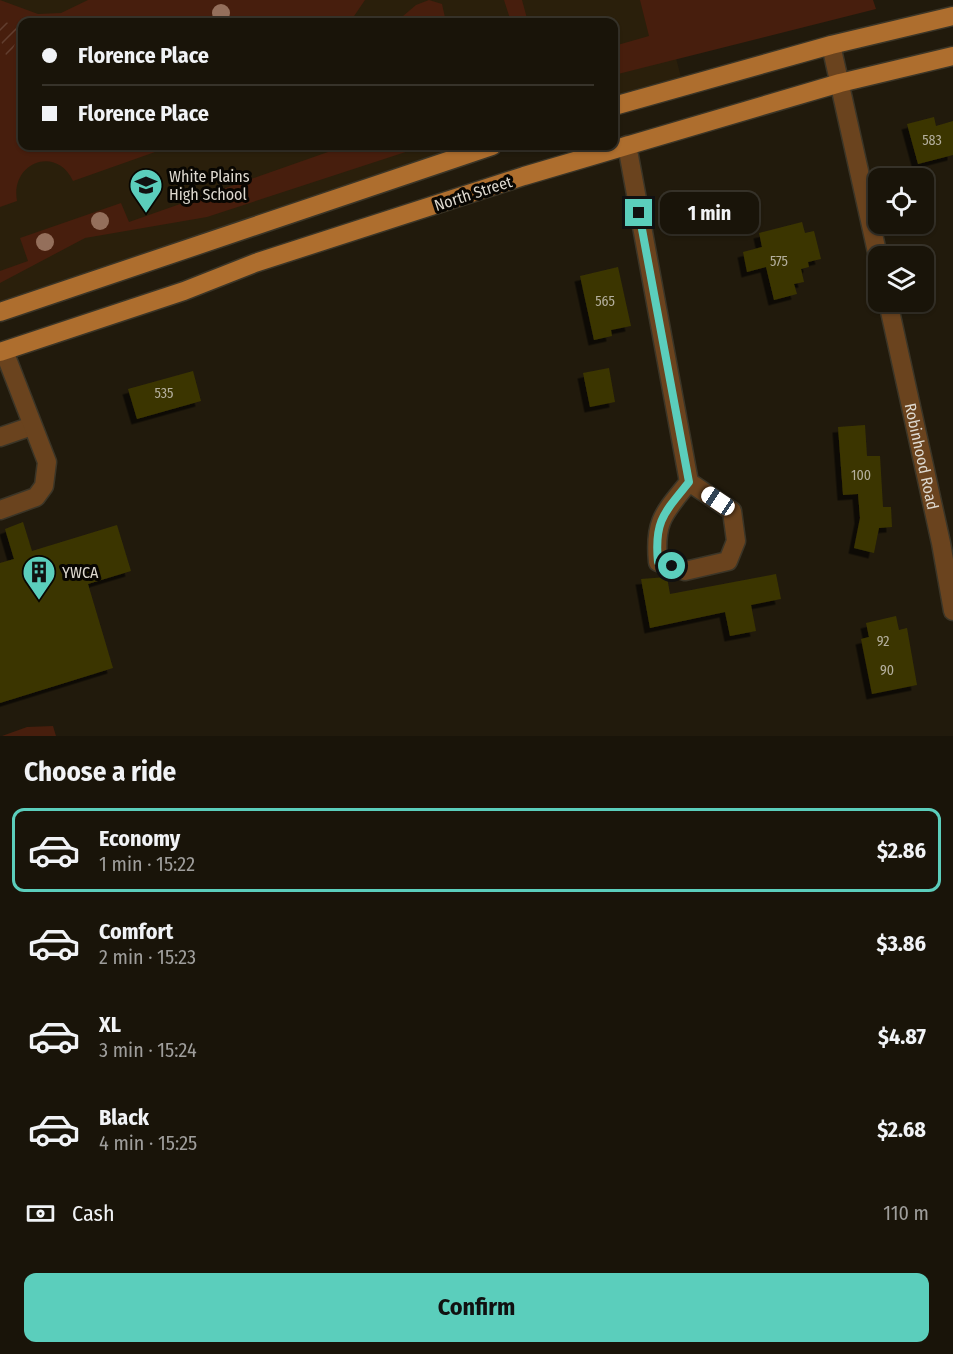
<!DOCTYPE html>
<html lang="en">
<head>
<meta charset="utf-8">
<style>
  :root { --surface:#191409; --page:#262117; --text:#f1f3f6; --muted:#9f9e9c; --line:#37332a; --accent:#5bcebc }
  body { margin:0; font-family:"Fira Sans Condensed",sans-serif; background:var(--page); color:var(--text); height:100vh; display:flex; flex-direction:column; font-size:22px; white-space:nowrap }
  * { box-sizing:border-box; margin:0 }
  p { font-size:20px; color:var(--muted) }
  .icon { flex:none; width:33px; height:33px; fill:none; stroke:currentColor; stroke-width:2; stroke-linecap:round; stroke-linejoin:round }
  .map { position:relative; height:736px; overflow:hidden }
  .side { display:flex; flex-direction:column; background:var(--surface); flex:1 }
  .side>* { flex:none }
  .guide { position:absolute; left:18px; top:18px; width:600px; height:132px; border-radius:12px; box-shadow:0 2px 4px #0004,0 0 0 2px var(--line); display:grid; align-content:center; height:132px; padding:0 24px; background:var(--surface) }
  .controls { position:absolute; left:868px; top:168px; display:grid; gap:12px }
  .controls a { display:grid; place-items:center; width:66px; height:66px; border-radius:12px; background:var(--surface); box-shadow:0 2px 4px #0004,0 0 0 2px var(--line); font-size:30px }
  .end { position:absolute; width:27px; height:27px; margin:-14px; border:8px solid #5bcebc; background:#111; box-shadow:0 0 0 3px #111 }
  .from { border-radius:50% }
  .bubble { position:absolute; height:42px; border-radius:12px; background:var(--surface); box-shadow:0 2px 4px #0004,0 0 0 2px var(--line); font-size:20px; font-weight:700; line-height:42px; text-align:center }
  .car { position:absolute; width:18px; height:36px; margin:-18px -9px; border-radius:8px; box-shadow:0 0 4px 2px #0007; background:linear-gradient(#fff 24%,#345 0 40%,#fff 0 76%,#345 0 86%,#fff 0) }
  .guide b { display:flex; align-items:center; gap:21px; height:57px; font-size:22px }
  .guide b+b { border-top:2px solid var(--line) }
  .guide i { width:15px; height:15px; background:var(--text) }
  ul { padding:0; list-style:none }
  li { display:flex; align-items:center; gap:18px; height:84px; margin:0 12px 9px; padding:0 12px; border:3px solid transparent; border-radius:12px }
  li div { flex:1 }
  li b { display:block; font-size:22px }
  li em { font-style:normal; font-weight:700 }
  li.on { border-color:var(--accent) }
  li>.icon { width:54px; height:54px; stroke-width:1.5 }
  h2 { padding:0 24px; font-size:27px; line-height:72px }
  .pay { display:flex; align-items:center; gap:15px; height:66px; padding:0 24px; font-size:22px }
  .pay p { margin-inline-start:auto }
  .button { display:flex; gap:12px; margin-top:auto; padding:12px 24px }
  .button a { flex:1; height:69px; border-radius:12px; background:var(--accent); color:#111; font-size:24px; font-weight:700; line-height:69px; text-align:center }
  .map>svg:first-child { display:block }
  .built { fill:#2a1f0b }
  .grass { fill:#471e0d }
  .garden { fill:url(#garden-furrows) }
  .building { fill:#3b3506; filter:url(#shadow) }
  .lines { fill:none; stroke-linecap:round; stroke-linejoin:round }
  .minor-casing { stroke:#3b3527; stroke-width:21 }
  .major-casing { stroke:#3b3527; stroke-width:21 }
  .minor { stroke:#6a431e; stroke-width:18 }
  .major { stroke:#ae6e2e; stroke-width:18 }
  .tree { fill:#946f5b }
  .route { stroke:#5bcebc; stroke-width:8 }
  .labels { text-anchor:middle; stroke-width:6; stroke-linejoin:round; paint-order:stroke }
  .number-label { font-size:14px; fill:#b4af9d }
  .poi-label { font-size:16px; fill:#ddd8cf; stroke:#080602; text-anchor:start }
  .street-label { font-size:16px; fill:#ddd8cf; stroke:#080602 }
</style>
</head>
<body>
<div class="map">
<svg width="953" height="736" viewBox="0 0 953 736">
  <defs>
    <pattern id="garden-furrows" width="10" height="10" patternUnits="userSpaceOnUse" patternTransform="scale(1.5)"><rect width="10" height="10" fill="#471e0d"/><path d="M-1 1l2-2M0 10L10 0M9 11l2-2" fill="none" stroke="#613e2f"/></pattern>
    <filter id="shadow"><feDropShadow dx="-5.5" dy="5.5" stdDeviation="0" flood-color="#0009"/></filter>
  </defs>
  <rect width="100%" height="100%" fill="#211a0c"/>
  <!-- built -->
  <path class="built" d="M 0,0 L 661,0 L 683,85 L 614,106 L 614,22 L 22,22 L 22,146 L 492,146 L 0,312 Z"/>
  <!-- grass -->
  <path class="grass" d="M 0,0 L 38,14 L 61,13 L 88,0 L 365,0 L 350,22 L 22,22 L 22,146 L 172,146 L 73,181 C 57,145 10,162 17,201 L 0,207 Z
    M 429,0 L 442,4 L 446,22 L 396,22 L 416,5 Z
    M 504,0 L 522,0 L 528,22 L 511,22 Z
    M 640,0 L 873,0 L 876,9 L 614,75 L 614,46 L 649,36 Z
    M 345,146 L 424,146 L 207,217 L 85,238 L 0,283 L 0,271 L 28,261 L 20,238 L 121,203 L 129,222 Z
    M 53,726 L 56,736 L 2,736 L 27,727 Z"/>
  <!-- garden -->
  <path class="garden" d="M 0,20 L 22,28 L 22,35 L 16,41 L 8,61 L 0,38 Z"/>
  <!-- building -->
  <path class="building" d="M 934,117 L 936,126 L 953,121 L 953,155 L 918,164 L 907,124 Z
    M 802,222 L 805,233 L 814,231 L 821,259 L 808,262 L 809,267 L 801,269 L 804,282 L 794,284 L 797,294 L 774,300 L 766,267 L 747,272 L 743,252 L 762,247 L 759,233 Z
    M 618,267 L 631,326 L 611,330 L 612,336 L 594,340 L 580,276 Z
    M 609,368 L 615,402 L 590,407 L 583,373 Z
    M 193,371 L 201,401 L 137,419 L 128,389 Z
    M 865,425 L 867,456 L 880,456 L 883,507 L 891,507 L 892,527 L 879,528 L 874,553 L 854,548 L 860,518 L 858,494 L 843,495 L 838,427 Z
    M 23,522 L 32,551 L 117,525 L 131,571 L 88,584 L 113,668 L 0,703 L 0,563 L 14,559 L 5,529 Z
    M 776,574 L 781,599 L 751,605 L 756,631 L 730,636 L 725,612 L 650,628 L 641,579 L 667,577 L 670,594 Z
    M 896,616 L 899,630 L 907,628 L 917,685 L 872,694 L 861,639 L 869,637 L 866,623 Z"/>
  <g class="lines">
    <!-- minor casing -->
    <g class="minor-casing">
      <g id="minor">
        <path d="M 831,45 L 879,261"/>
        <path d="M 627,145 L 689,482 C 664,513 654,521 658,562 L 685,571 L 728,561 L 736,541 L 732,511 L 689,482"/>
        <path id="s1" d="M 888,302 L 941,543 L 953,611"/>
        <path d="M 0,437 L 32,426"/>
        <path d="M 0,510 L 36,497 L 44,486 L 47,462 L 4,351"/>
      </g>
    </g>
    <!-- major casing -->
    <g class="major-casing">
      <path id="major" d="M 614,106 L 831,45 L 953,16
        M 0,312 L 492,146
        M 0,352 L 184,291 L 255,263 L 524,176 L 840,83 L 953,56"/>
    </g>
    <!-- minor -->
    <use href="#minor" class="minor"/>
    <!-- major -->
    <use href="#major" class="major"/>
  </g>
  <!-- trees -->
  <g class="tree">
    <circle cx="221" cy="13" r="9"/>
    <circle cx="100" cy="221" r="9"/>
    <circle cx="45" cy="242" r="9"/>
  </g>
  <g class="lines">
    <!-- route -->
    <path class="route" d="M 639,213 L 689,482 C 664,513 654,521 658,562 L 672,566"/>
  </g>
  <!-- icons -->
  <defs>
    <g id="school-pin" transform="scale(1.725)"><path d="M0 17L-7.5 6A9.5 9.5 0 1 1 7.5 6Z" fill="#5bcebc" stroke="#080602"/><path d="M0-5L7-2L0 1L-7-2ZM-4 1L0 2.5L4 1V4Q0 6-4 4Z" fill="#111"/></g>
    <g id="building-pin" transform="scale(1.725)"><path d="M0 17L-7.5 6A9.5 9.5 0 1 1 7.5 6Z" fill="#5bcebc" stroke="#080602"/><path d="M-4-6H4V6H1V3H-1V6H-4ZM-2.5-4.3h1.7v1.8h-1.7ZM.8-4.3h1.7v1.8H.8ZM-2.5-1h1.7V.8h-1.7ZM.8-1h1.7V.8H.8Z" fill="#111"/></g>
  </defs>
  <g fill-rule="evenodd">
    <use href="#school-pin" x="146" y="185"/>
    <use href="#building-pin" x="39" y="572"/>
  </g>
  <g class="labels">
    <!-- number labels -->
    <g class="number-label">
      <text x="932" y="145">583</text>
      <text x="779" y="266">575</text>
      <text x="605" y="306">565</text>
      <text x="164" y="398">535</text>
      <text x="861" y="480">100</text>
      <text x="883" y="646">92</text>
      <text x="887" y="675">90</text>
    </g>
    <!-- poi labels -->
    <g class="poi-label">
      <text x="169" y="182">White Plains<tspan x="169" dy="18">High School</tspan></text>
      <text x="62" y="578">YWCA</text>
    </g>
    <!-- street labels -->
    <g class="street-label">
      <text transform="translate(473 193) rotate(-18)" y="6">North Street</text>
      <text dy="6" stroke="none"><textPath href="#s1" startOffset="158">Robinhood Road</textPath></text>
    </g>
  </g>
</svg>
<div class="controls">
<a><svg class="icon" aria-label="locate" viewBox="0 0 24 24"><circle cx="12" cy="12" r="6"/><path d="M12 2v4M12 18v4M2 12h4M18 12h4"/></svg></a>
<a><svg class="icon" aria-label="layers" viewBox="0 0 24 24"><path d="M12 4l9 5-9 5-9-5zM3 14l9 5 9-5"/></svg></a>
</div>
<i class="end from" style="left:672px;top:566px"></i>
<i class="end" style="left:639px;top:213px"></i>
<div class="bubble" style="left:660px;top:192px;width:99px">1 min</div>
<i class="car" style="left:718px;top:501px;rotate:304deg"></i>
<div class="guide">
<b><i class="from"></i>Florence Place</b>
<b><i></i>Florence Place</b>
</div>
</div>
<section class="side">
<h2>Choose a ride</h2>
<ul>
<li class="on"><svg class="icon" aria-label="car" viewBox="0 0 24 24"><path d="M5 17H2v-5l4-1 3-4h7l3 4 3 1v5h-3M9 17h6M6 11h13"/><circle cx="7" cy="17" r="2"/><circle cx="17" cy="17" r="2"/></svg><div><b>Economy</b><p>1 min · 15:22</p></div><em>$2.86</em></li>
<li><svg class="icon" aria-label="car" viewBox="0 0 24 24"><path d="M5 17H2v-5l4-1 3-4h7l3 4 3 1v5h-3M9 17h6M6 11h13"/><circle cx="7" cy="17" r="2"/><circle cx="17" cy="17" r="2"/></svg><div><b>Comfort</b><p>2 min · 15:23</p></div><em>$3.86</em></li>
<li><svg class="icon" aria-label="car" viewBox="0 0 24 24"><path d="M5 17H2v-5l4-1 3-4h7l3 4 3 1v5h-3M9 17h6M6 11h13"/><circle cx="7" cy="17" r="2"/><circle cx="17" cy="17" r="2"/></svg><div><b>XL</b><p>3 min · 15:24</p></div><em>$4.87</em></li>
<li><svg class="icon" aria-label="car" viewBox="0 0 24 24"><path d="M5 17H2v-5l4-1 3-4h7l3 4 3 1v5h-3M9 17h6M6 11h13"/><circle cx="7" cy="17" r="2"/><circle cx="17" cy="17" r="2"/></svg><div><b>Black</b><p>4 min · 15:25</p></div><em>$2.68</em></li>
</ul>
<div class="pay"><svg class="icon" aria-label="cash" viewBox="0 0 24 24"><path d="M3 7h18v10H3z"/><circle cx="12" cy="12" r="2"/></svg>Cash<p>110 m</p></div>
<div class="button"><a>Confirm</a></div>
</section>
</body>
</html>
